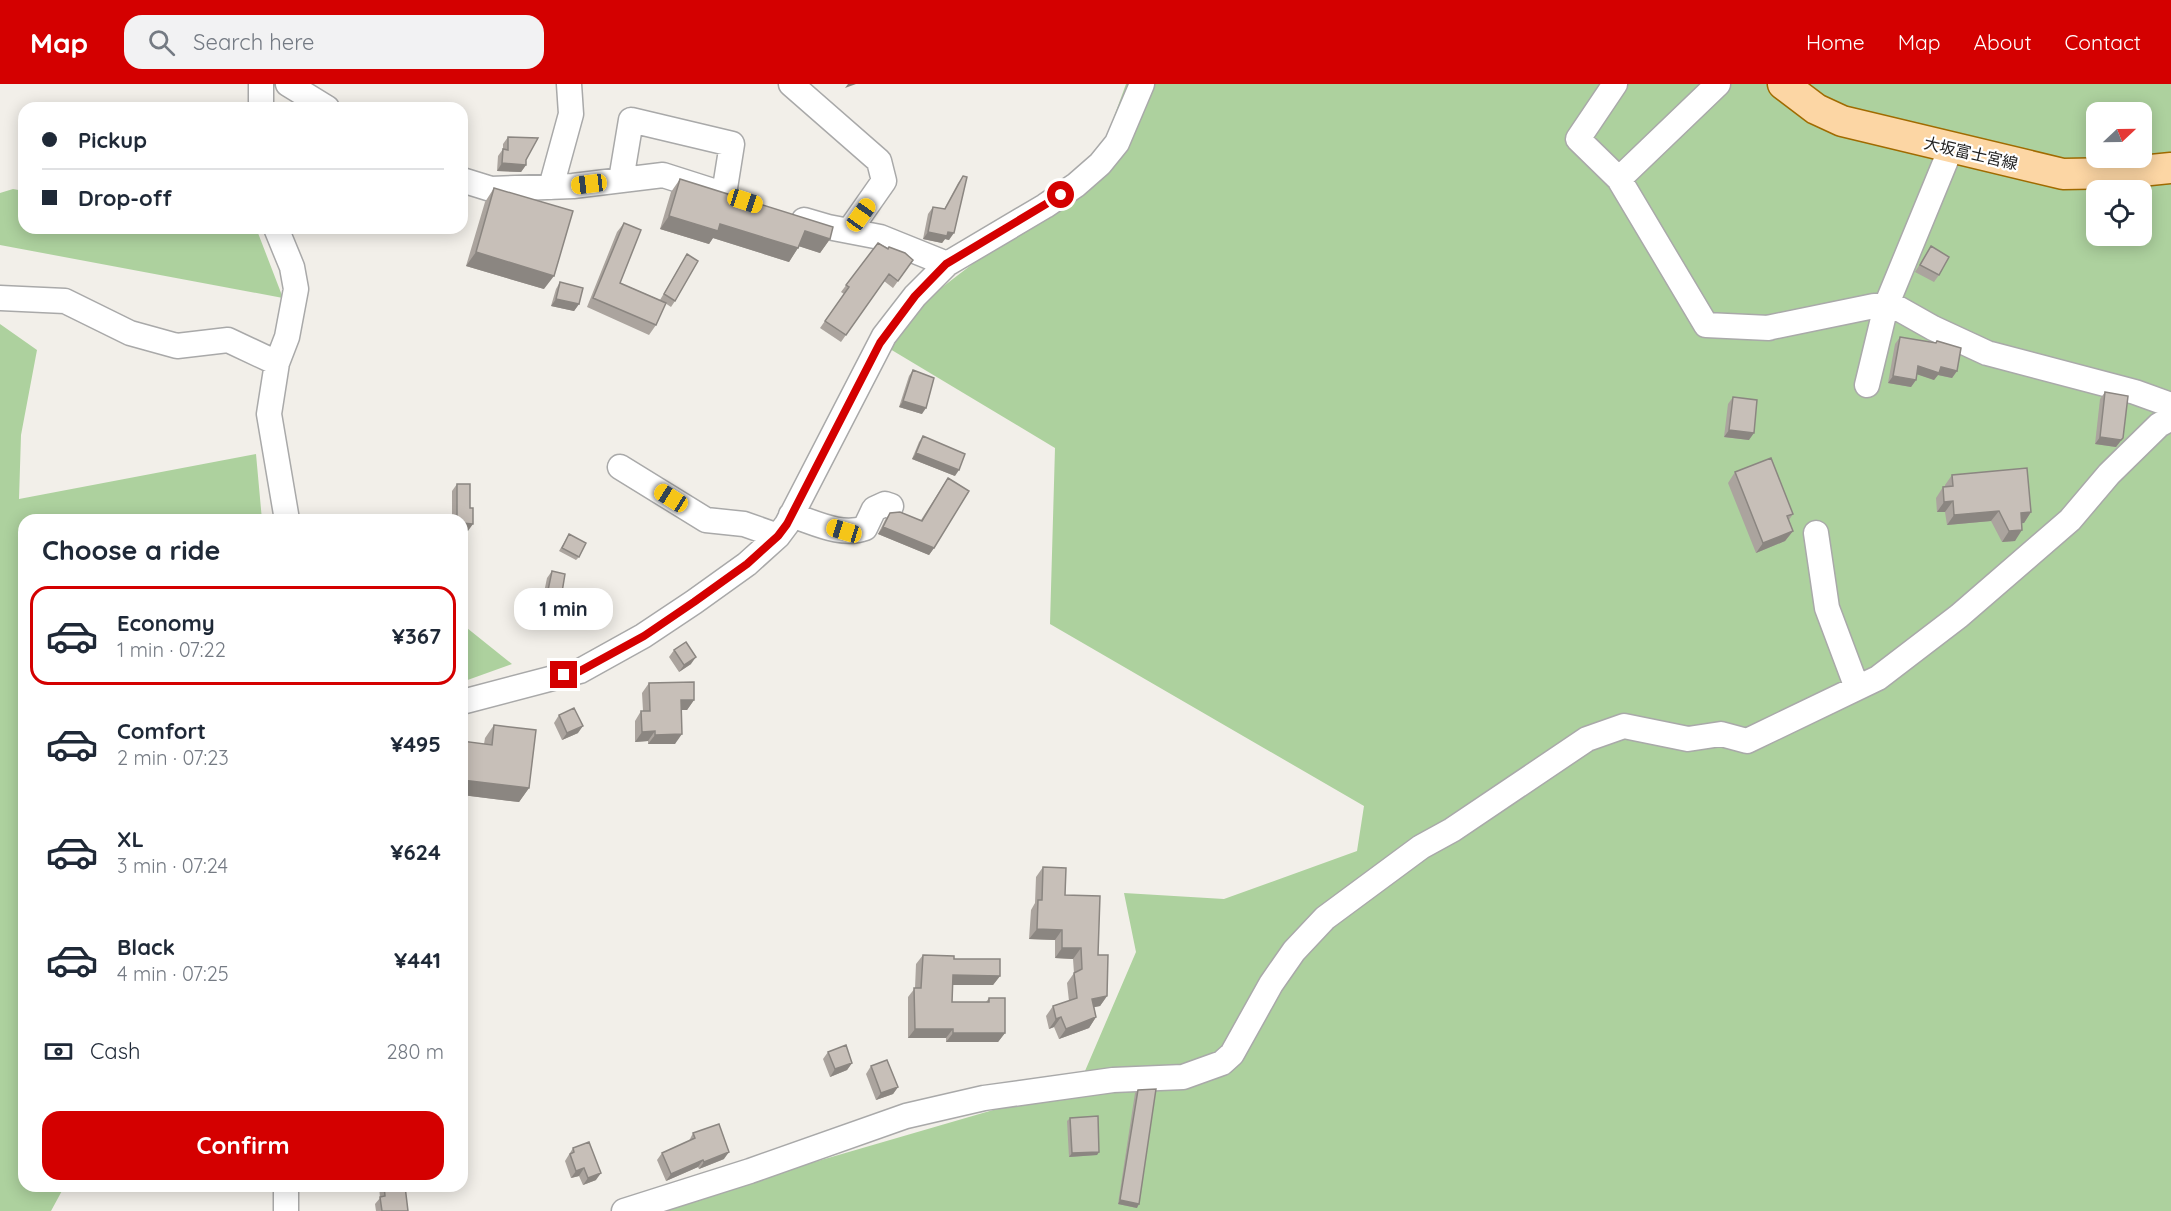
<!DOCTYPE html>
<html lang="en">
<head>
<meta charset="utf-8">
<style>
  :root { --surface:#fff; --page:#f2f2f3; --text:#1f2937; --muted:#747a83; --line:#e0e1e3; --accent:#d40000 }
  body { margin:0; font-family:Quicksand,"Noto Sans JP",sans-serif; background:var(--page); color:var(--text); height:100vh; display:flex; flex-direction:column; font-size:22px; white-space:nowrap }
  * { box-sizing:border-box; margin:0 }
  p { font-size:20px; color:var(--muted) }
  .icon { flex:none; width:33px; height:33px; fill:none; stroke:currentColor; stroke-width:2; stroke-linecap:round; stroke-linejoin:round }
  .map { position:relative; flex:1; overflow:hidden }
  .drawer { position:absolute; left:18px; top:430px; width:450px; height:678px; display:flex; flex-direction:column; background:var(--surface); border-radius:18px; box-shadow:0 3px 15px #0003 }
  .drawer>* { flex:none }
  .top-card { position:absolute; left:18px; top:18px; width:450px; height:132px; border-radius:18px; box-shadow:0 3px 15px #0003; display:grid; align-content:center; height:132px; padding:0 24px; background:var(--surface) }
  .needle { width:39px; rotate:68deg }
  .fabs { position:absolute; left:2086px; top:18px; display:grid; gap:12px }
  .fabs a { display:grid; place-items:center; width:66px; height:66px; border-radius:12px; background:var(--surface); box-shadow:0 3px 15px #0003; font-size:30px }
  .end { position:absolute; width:27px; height:27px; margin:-14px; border:8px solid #d40000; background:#fff; box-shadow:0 0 0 3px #fff }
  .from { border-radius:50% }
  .bubble { position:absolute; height:42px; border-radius:18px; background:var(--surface); box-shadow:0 3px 15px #0003; font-size:20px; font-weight:700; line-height:42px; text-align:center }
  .car { position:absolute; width:18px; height:36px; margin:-18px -9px; border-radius:8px; box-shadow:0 0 4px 2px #0007; background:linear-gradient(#f5c518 24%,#345 0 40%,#f5c518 0 76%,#345 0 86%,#f5c518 0) }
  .top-card b { display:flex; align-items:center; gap:21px; height:57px; font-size:22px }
  .top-card b+b { border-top:2px solid var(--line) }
  .top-card i { width:15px; height:15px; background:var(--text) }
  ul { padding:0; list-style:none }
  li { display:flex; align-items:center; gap:18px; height:99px; margin:0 12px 9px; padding:0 12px; border:3px solid transparent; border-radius:18px }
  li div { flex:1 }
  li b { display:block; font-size:22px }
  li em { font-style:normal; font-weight:700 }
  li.on { border-color:var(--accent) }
  li>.icon { width:54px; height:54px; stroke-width:1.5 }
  h2 { padding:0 24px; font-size:27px; line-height:72px }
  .pay { display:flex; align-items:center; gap:15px; height:66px; padding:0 24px; font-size:22px }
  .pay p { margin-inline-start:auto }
  .button { display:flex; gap:12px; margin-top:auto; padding:12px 24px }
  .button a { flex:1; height:69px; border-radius:18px; background:var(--accent); color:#fff; font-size:24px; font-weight:700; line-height:69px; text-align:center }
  header { display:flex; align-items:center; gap:36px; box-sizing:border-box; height:84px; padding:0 30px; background:var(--accent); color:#fff }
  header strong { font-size:28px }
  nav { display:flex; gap:33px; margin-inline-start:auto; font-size:21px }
  .search { width:420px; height:54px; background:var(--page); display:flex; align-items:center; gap:15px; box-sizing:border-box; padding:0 21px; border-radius:18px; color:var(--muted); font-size:22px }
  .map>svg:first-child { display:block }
  .forest { fill:#add19e; fill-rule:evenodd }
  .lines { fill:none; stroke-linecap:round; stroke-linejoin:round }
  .minor-casing { stroke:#a9a9a9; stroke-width:27 }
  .major-casing { stroke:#a06b00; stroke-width:33 }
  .minor { stroke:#fff; stroke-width:24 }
  .major { stroke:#fcd6a4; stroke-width:30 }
  .wall { fill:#aba49e }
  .shaded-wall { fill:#8b8681 }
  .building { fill:#c7bfb8; stroke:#8b8681; stroke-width:1.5 }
  .route { stroke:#d40000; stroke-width:8 }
  .labels { text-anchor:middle; stroke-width:4.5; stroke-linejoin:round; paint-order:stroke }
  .street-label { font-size:16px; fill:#222; stroke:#fff }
</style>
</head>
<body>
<header>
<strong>Map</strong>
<div class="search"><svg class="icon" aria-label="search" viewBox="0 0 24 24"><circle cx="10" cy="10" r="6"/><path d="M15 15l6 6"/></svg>Search here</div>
<nav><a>Home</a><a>Map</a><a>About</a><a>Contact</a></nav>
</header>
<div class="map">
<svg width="2171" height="1127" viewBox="0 0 2171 1127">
  <rect width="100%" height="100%" fill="#f2efe9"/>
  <!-- forest -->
  <path class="forest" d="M 1126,0 L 2171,0 L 2171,1127 L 646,1127 L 1079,1001 L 1136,868 L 1124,809 L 1224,815 L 1357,767 L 1364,722 L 1050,540 L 1055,364 L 880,259 L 932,211 L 1094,87 ZM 2097,28 L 2142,28 L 2142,74 L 2097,74 ZM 2097,106 L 2142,106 L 2142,152 L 2097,152 Z
    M 13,105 L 24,107 L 24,144 L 230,144 L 258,149 L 283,214 L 0,161 L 0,109 Z
    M 0,240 L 37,266 L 21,351 L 19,415 L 256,370 L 262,436 L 24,436 L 24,1102 L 64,1103 L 51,1127 L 0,1127 Z
    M 462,540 L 512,580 L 462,598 Z"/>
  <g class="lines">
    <!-- minor casing -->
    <g class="minor-casing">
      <path id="minor" d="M 288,0 L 327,24
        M 791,0 L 879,77 L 884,97 L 849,147
        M 1615,0 L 1578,55 L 1619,95
        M 1718,0 L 1619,95 L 1706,241 L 1769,244
        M 261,24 L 261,0
        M 462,96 L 491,105 L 573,102 L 663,91 L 710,106
        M 621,96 L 631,36 L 732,60 L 724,110
        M 551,103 L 571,30 L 569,0
        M 804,136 L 828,143 L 880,153 L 947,180
        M 276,144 L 292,183 L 296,205 L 287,253 L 277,279 L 269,330 L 287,436
        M 0,214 L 65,217 L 130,249 L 177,262 L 228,256 L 277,279
        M 1767,244 L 1874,222 L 1894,222 L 1933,244 L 1987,269 L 2135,308 L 2171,321
        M 1867,301 L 1886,222 L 1951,64
        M 620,383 L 706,436 L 744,440 L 778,452
        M 791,431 C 814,438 841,453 865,444 L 874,425 L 885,420 L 891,422
        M 1816,449 L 1827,524 L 1857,604
        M 462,618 L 580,587 L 643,552 L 694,518 L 747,480 L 778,452 L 787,440 L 884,252 L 915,212 L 947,180 L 1045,122 L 1076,101 L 1100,80 L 1117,59 L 1142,0
        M 286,1102 L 286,1127
        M 624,1127 L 750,1087 L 906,1032 L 984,1014 L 1113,996 L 1183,993 L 1222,979 L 1232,970 L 1271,900 L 1294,867 L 1325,834 L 1421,763 L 1452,746 L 1587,655 L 1624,642 L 1688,655 L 1721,650 L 1747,657 L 1878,594 L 1959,532 L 2070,436 L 2109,390 L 2159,341 L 2171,334"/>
    </g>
    <!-- major casing -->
    <g class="major-casing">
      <path id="major" d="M 1783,0 L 1816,25 L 1842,37 L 2063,90 L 2121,89 L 2171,84"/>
    </g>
    <!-- minor -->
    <use href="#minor" class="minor"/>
    <!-- major -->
    <use href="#major" class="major"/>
  </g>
  <!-- wall -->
  <path class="wall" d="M 508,53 L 526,81 L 521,88 L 497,87 L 498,72 L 503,65 L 503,60 Z
    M 963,92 L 949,156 L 945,155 L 942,159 L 923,155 L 928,130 L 933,123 L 944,125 L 958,99 Z
    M 680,95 L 830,155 L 820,169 L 799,162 L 789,178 L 713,154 L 709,160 L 660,145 L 671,108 Z
    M 494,104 L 544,205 L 466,182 L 485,118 Z
    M 624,139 L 620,199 L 660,216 L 687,170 L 675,217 L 671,223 L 665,219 L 656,241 L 649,251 L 587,223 L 617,148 Z
    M 878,159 L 913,176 L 893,204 L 884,197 L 841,258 L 820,244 L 844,210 L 841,208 Z
    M 1931,162 L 1939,191 L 1934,198 L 1915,188 Z
    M 560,198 L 579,220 L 574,227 L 551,222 L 556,205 Z
    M 1900,253 L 1935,259 L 1937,257 L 1957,287 L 1952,294 L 1938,291 L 1934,296 L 1917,290 L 1916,296 L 1911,303 L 1888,299 L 1895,260 Z
    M 913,286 L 922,330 L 899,323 L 909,292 Z
    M 2105,308 L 2123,354 L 2116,363 L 2095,360 L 2100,315 Z
    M 1733,313 L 1749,356 L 1724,353 L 1728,320 Z
    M 923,352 L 955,392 L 912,375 L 919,358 Z
    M 1735,388 L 1793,430 L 1789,436 L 1793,447 L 1785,457 L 1756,469 L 1728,399 Z
    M 1952,391 L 2031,428 L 2024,439 L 2022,439 L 2015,457 L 2002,458 L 1991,437 L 1947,441 L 1945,428 L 1937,428 L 1936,414 L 1943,403 L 1945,403 L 1945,401 Z
    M 948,394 L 934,464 L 929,471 L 878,450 L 885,436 L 890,429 L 921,436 Z
    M 457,400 L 468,447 L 462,436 L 452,436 L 452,407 Z
    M 569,450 L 579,473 L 576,476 L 559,467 Z
    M 552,487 L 556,521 L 542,518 L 547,494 Z
    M 674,566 L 691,580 L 679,588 L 669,573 Z
    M 649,599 L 694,616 L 687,626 L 681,626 L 675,660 L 648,660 L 648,657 L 635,658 L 635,637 L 641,627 L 643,627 L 642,609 Z
    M 559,631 L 578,649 L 562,656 L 554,639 Z
    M 494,641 L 529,704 L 519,718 L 462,711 L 462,657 L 484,660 L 485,654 Z
    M 1043,783 L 1065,811 L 1098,871 L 1107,912 L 1100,922 L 1094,923 L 1096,933 L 1089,944 L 1059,955 L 1054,943 L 1049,945 L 1046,932 L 1053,922 L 1069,917 L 1067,899 L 1074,889 L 1073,875 L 1055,874 L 1055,856 L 1029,855 L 1031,826 L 1035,819 L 1036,793 Z
    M 923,871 L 954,875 L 1000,892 L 993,901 L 953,901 L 952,918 L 986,918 L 989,914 L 1005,949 L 998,958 L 946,958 L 946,954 L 908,954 L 908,913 L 915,904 L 916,880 Z
    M 828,968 L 852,979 L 847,986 L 830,993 L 823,975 Z
    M 871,982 L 898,1003 L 893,1010 L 876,1016 L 866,990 Z
    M 1138,1006 L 1137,1124 L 1118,1120 L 1135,1009 Z
    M 1070,1034 L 1099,1068 L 1097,1071 L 1069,1073 L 1067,1037 Z
    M 693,1049 L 724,1075 L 699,1085 L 698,1083 L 666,1097 L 657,1076 L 662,1069 L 689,1057 Z
    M 573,1064 L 596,1096 L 583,1101 L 579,1092 L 571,1094 L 565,1077 Z
    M 379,1102 L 405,1102 L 408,1127 L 376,1127 L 375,1120 L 380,1114 Z"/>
  <!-- shaded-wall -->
  <path class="shaded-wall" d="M 848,0 L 856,0 L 845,4 Z
    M 502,79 L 526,81 L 521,88 L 497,87 Z
    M 669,132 L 720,140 L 798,164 L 789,178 L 713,154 L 709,160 L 660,145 Z
    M 805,147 L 830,155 L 820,169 L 795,161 Z
    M 928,148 L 948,148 L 954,149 L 949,156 L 945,155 L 942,159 L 923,155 Z
    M 476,168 L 554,192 L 544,205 L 466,182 Z
    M 556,215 L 579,220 L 574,227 L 551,222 Z
    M 1918,282 L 1941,283 L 1957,287 L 1952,294 L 1938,291 L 1934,296 L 1913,289 Z
    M 1893,292 L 1916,296 L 1911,303 L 1888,299 Z
    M 903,317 L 926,324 L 922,330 L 899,323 Z
    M 1729,346 L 1754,349 L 1749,356 L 1724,353 Z
    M 2100,353 L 2123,354 L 2116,363 L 2095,360 Z
    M 916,369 L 959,386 L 955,392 L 912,375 Z
    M 1953,417 L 1945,428 L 1937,428 L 1944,418 Z
    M 1999,427 L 1991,437 L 1947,441 L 1954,431 Z
    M 2031,428 L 2024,439 L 2013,440 L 2021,429 Z
    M 462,439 L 473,440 L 468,447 L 462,447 Z
    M 883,443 L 934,464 L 929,471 L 878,450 Z
    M 2022,446 L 2015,457 L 2002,458 L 2009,447 Z
    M 1793,447 L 1785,457 L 1756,469 L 1763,459 Z
    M 547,511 L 561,514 L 556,521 L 542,518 Z
    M 696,573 L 691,580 L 679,588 L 684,581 Z
    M 681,616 L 694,616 L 687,626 L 674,626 Z
    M 583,642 L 578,649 L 562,656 L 567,649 Z
    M 655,647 L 648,657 L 635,658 L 642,648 Z
    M 682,650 L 675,660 L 648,660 L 655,651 Z
    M 462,696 L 529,704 L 519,718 L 462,711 Z
    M 1037,845 L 1062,846 L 1055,856 L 1029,855 Z
    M 1062,864 L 1081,864 L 1073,875 L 1055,874 Z
    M 953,891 L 1000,892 L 993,901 L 947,901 Z
    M 1107,912 L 1100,922 L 1085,925 L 1092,915 Z
    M 1061,933 L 1054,943 L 1049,945 L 1056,935 Z
    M 1096,933 L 1089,944 L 1059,955 L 1066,945 Z
    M 915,945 L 953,945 L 946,954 L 908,954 Z
    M 953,949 L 1005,949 L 998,958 L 946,958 Z
    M 852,979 L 847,986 L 830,993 L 835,985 Z
    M 898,1003 L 893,1010 L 876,1016 L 881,1009 Z
    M 729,1068 L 724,1075 L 699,1085 L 704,1078 Z
    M 1099,1068 L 1097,1071 L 1069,1073 L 1072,1069 Z
    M 703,1076 L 698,1083 L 666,1097 L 671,1090 Z
    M 584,1084 L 579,1092 L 571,1094 L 576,1087 Z
    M 601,1089 L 596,1096 L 583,1101 L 588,1094 Z
    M 1120,1116 L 1139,1120 L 1137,1124 L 1118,1120 Z"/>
  <!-- building -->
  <path class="building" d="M 508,53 L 538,54 L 526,76 L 526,81 L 502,79 L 503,65 L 508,66 Z
    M 963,92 L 967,93 L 954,149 L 948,148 L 947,152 L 928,148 L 933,123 L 945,125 Z
    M 680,95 L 833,143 L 830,155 L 805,147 L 798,164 L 720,140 L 718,147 L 669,132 Z
    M 494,104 L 573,127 L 554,192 L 476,168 Z
    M 624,139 L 641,146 L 620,199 L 666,219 L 656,241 L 593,214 Z
    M 878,159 L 888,165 L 889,163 L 905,169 L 913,176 L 898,197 L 889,190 L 846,251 L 825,237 L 849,203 L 846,201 Z
    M 1931,162 L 1949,173 L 1939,191 L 1920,181 Z
    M 687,170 L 698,177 L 675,217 L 664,210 Z
    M 560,198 L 583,204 L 579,220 L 556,215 Z
    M 1900,253 L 1936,259 L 1937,257 L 1961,264 L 1957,287 L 1941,283 L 1939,289 L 1918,282 L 1916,296 L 1893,292 Z
    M 913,286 L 934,294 L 926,324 L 903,317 Z
    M 2105,308 L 2128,312 L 2123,354 L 2121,356 L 2100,353 Z
    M 1733,313 L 1757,316 L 1754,349 L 1729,346 Z
    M 923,352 L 965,370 L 959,386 L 916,369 Z
    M 1771,374 L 1793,430 L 1787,432 L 1793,447 L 1763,459 L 1735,388 Z
    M 2027,384 L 2031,428 L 2021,429 L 2022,446 L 2009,447 L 1999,427 L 1954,431 L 1953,417 L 1944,418 L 1943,403 L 1953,402 L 1952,391 Z
    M 948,394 L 969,407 L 934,464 L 883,443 L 890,429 L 900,428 L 922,437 Z
    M 457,400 L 470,400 L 470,424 L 473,424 L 473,440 L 462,439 L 462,436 L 457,436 Z
    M 336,435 L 336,436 L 321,436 Z
    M 569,450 L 586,459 L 579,473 L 562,464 Z
    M 552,487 L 565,490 L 561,514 L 547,511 Z
    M 686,558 L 696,573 L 684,581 L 674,566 Z
    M 694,598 L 694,616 L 681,616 L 682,650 L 655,651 L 655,647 L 642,648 L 641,627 L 650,627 L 649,599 Z
    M 574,624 L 583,642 L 567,649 L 559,631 Z
    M 494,641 L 536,646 L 529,704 L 462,696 L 462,657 L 492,661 Z
    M 1043,783 L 1066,784 L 1065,811 L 1100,812 L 1098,871 L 1108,871 L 1107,912 L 1092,915 L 1096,933 L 1066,945 L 1061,933 L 1056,935 L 1053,922 L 1077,914 L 1074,889 L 1082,885 L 1081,864 L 1062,864 L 1062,846 L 1037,845 L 1038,816 L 1042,816 Z
    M 923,871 L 954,872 L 954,875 L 1000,875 L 1000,892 L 953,891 L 952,918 L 989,918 L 989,914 L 1005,914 L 1005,949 L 953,949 L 953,945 L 915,945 L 914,904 L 921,904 Z
    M 846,961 L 852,979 L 835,985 L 828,968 Z
    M 887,976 L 898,1003 L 881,1009 L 871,982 Z
    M 1156,1005 L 1139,1120 L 1120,1116 L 1138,1006 Z
    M 1098,1032 L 1099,1068 L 1072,1069 L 1070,1034 Z
    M 719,1040 L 729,1068 L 704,1078 L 703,1076 L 671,1090 L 662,1069 L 695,1054 L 693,1049 Z
    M 589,1058 L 601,1089 L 588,1094 L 584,1084 L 576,1087 L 570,1070 L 574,1068 L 573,1064 Z
    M 384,1102 L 405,1102 L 408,1127 L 382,1127 L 380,1113 L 385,1112 Z"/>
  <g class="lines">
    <!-- route -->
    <path class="route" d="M 564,591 L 580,587 L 644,552 L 694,518 L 747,480 L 778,452 L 787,440 L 880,259 L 915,212 L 946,180 L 1061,111"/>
  </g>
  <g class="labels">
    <!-- street labels -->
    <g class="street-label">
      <text transform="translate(1971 69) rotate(13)" y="6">大坂富士宮線</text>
    </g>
  </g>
</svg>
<div class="fabs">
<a><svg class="needle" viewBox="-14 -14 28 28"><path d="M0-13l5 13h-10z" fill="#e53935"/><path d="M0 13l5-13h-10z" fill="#747a83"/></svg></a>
<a><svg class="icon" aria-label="locate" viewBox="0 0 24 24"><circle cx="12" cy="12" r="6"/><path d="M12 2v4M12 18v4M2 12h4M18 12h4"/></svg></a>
</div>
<i class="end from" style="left:1061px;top:111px"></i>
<i class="end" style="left:564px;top:591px"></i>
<div class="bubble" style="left:514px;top:504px;width:99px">1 min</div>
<i class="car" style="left:589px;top:100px;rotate:263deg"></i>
<i class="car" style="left:745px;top:117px;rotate:108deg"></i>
<i class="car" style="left:861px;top:131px;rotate:35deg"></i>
<i class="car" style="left:671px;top:414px;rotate:302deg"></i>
<i class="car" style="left:844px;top:447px;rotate:287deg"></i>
<div class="top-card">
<b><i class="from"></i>Pickup</b>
<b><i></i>Drop-off</b>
</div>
<section class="drawer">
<h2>Choose a ride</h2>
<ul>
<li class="on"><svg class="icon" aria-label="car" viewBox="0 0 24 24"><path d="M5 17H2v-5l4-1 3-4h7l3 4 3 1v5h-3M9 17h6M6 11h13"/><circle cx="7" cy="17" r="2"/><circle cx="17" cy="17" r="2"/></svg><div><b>Economy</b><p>1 min · 07:22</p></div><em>¥367</em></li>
<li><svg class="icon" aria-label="car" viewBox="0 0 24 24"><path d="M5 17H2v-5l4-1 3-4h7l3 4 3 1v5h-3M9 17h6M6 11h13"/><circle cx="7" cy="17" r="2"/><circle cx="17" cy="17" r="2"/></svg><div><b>Comfort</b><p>2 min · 07:23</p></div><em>¥495</em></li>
<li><svg class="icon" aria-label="car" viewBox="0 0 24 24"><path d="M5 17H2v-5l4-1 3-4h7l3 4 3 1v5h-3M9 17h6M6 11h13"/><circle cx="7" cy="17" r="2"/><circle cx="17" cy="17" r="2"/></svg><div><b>XL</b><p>3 min · 07:24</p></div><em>¥624</em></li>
<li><svg class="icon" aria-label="car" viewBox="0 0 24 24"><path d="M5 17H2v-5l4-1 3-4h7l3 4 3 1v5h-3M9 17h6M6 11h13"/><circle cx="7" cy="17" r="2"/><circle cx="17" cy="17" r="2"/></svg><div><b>Black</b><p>4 min · 07:25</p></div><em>¥441</em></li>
</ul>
<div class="pay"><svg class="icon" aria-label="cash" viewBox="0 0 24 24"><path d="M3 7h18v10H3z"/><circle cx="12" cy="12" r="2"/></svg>Cash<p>280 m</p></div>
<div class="button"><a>Confirm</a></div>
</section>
</div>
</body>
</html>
